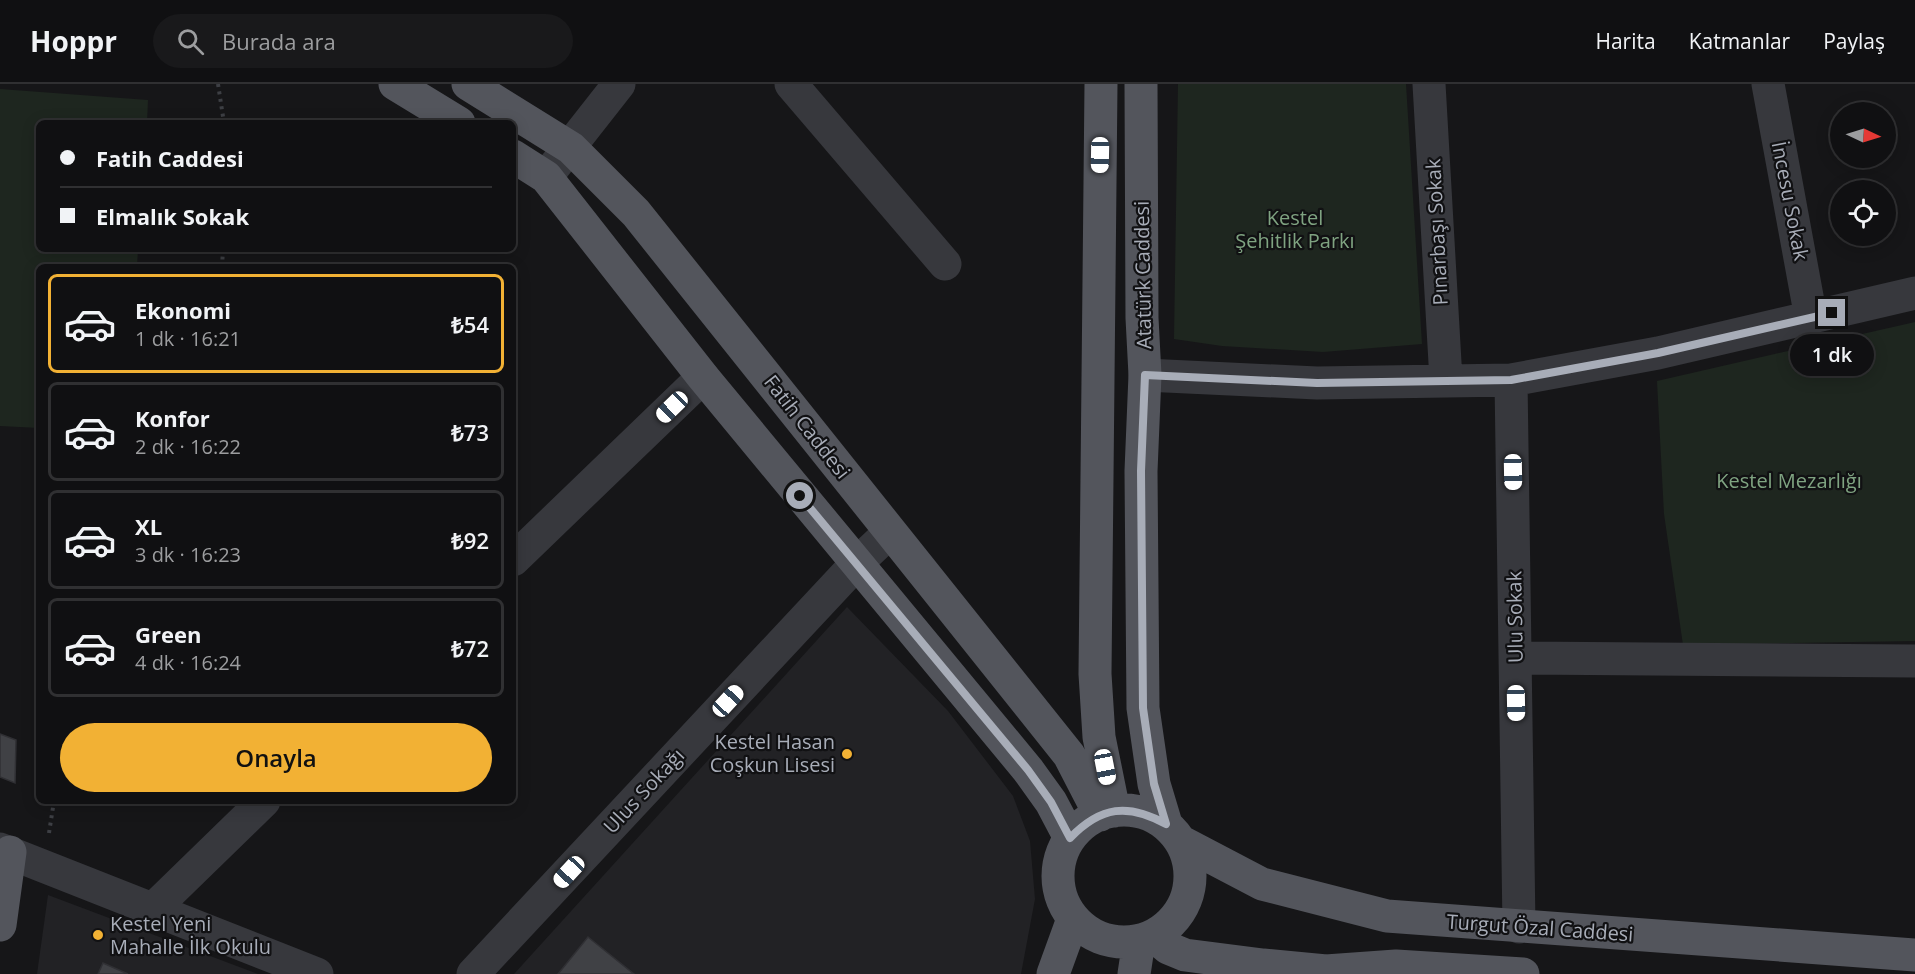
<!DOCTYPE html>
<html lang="tr">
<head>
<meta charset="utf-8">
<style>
  :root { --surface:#101012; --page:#19191b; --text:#f1f3f6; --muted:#9c9d9f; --line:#303032; --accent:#f2b134 }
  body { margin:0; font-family:"Open Sans",sans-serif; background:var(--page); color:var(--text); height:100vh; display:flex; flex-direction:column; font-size:22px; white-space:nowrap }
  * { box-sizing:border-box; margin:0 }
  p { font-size:20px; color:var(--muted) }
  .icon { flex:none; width:33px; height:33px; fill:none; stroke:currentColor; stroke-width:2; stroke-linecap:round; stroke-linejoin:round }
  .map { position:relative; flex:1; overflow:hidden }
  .details { position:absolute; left:36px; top:180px; width:480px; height:540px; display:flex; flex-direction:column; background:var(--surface); border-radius:9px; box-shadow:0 3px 15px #0003,0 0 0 2px var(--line) }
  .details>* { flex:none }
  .hud { position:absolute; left:36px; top:36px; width:480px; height:132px; border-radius:9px; box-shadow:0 3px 15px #0003,0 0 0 2px var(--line); display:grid; align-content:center; height:132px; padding:0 24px; background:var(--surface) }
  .needle { width:39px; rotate:94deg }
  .buttons { position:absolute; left:1830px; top:18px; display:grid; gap:12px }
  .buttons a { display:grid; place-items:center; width:66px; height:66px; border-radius:50%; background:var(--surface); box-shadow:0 3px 15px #0003,0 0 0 2px var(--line); font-size:30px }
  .end { position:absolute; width:27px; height:27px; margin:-14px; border:8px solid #a8adb8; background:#111; box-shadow:0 0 0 3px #111 }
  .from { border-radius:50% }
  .bubble { position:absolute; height:42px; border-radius:21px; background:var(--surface); box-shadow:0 3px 15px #0003,0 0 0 2px var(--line); font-size:20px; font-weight:600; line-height:42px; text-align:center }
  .car { position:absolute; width:18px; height:36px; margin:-18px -9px; border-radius:8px; box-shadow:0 0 4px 2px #0007; background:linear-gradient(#fff 24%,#345 0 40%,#fff 0 76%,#345 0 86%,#fff 0) }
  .hud b { display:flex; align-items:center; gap:21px; height:57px; font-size:22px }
  .hud b+b { border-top:2px solid var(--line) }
  .hud i { width:15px; height:15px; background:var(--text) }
  ul { padding:10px 0 0; list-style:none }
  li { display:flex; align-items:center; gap:18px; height:99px; margin:0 12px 9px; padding:0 12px; border:3px solid var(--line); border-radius:9px }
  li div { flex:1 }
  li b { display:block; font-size:22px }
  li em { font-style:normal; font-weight:600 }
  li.current { border-color:var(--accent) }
  li>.icon { width:54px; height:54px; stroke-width:1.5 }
  .primary-button { display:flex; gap:12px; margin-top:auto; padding:12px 24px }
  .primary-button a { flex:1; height:69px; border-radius:36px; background:var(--accent); color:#111; font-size:24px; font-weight:600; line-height:69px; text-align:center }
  header { display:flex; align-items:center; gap:36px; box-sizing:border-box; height:84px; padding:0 30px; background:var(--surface); border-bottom:2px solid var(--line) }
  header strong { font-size:28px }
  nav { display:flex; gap:33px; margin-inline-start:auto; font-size:21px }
  .search { width:420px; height:54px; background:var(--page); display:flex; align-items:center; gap:15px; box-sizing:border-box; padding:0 21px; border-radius:33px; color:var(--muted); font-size:22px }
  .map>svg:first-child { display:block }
  .built { fill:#222225 }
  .green { fill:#1e261f }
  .building { fill:#404145; stroke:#303034; stroke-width:1.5 }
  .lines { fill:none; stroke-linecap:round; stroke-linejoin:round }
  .path { stroke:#3d3f44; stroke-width:4; stroke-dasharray:3 4.5; stroke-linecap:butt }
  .minor { stroke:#37383d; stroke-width:33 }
  .major { stroke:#53555c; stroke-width:33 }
  .route { stroke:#a8adb8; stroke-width:8 }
  .poi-dot { fill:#f2b134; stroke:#111113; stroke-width:2 }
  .labels { text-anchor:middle; stroke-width:4.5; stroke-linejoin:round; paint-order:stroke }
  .street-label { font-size:20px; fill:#a8adb8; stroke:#111113 }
  .park-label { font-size:20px; fill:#7fa381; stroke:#111113 }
  .poi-label { font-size:20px; fill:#a8adb8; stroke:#111113; text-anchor:end }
</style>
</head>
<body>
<header>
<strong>Hoppr</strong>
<div class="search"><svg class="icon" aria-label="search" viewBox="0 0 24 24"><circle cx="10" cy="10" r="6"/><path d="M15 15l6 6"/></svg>Burada ara</div>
<nav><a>Harita</a><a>Katmanlar</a><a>Paylaş</a></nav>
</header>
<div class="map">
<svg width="1915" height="890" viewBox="0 0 1915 890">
  <rect width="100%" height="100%" fill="#161618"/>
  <!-- built -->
  <path class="built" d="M 847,523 L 948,627 L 1013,712 L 1030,757 L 1035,815 L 1021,890 L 514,890 Z
    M 48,811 L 258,890 L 37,890 Z"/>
  <!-- green -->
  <path class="green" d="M 1178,0 L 1406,0 L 1422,260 L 1323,268 L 1222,262 L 1174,255 Z
    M 0,5 L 148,16 L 147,39 L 39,39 L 39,165 L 138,165 L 137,183 L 39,183 L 39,344 L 0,342 Z
    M 1915,238 L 1915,557 L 1683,561 L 1664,430 L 1657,297 Z"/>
  <!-- building -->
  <path class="building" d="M 0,650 L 16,656 L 15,699 L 0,693 Z
    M 588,853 L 634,890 L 558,890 Z
    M 103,879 L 128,890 L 98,890 Z"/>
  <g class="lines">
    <!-- path -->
    <path class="path" d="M 218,0 L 224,39
      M 222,183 L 223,165
      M 49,749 L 54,717"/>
    <!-- minor -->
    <path class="minor" d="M 791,0 L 945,180
      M 1429,0 L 1446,296
      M 1768,0 L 1811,234
      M 546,93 L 619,0
      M 1145,291 L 1317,299 L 1511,296 L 1658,269 L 1915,209
      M 1511,296 L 1519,843
      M 513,476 L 703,293
      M 1516,574 L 1915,577
      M 0,765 L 317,890
      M 153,825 L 264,717
      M 473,890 L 856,480 L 890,448"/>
    <!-- major -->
    <path class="major" d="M 395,0 L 459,39
      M 468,0 L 571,64 L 636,129 L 1069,671 L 1100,731
      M 1101,0 L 1095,590 L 1099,653 L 1114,727
      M 1141,0 L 1142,234 L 1145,291 L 1141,387 L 1143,624 L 1154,700 L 1166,740
      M 513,72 L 546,93 L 703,293 L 1028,686 L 1051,718 L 1070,754
      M1058 792a66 66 0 1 1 132 0a66 66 0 1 1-132 0Z
      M 1180,757 L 1262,800 L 1387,832 L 1915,871
      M 0,841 L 10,768
      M 1154,852 L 1168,864 L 1185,871 L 1263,881 L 1326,887 L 1396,882 L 1523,890
      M 1053,890 L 1073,835
      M 1134,890 L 1139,857"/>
  </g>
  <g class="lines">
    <!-- route -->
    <path class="route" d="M 800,412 L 1028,686 L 1051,718 L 1070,754 C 1101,722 1128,719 1166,740 L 1154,700 L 1143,624 L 1141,387 L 1145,291 L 1317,299 L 1511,296 L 1658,269 L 1832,229"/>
  </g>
  <!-- markers -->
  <g class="poi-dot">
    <circle cx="847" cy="670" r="6"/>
    <circle cx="98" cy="851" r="6"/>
  </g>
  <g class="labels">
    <!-- street labels -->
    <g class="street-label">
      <text transform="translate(1790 117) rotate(79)" y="7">İncesu Sokak</text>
      <text transform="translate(1437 148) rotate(-93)" y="7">Pınarbaşı Sokak</text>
      <text transform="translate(1143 191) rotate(-91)" y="7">Atatürk Caddesi</text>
      <text transform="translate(807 343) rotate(52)" y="7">Fatih Caddesi</text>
      <text transform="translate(1515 533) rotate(-91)" y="7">Ulu Sokak</text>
      <text transform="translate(644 707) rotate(-47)" y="7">Ulus Sokağı</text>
      <text transform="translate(1540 844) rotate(4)" y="7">Turgut Özal Caddesi</text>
    </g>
    <!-- park labels -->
    <g class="park-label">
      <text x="1295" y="141">Kestel<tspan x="1295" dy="23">Şehitlik Parkı</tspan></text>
      <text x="1789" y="404">Kestel Mezarlığı</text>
    </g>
    <!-- poi labels -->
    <g class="poi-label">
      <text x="835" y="665">Kestel Hasan<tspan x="835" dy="23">Coşkun Lisesi</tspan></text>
      <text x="110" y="847" text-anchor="start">Kestel Yeni<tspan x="110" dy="23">Mahalle İlk Okulu</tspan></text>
    </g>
  </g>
</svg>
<div class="buttons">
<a><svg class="needle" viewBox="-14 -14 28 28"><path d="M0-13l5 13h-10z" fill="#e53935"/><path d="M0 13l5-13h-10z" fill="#9c9d9f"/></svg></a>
<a><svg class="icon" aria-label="locate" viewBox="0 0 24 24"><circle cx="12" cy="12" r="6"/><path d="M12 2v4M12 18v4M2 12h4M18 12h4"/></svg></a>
</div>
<i class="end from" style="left:800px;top:412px"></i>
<i class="end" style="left:1832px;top:229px"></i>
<div class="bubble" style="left:1790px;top:250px;width:84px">1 dk</div>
<i class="car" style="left:1100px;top:71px;rotate:181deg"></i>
<i class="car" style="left:672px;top:323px;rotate:226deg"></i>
<i class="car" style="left:1513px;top:388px;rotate:179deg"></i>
<i class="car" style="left:728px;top:617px;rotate:43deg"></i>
<i class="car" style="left:1516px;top:619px;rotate:179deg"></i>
<i class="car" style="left:1105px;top:683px;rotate:169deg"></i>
<i class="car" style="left:569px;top:788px;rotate:223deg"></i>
<div class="hud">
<b><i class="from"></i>Fatih Caddesi</b>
<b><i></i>Elmalık Sokak</b>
</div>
<section class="details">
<ul>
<li class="current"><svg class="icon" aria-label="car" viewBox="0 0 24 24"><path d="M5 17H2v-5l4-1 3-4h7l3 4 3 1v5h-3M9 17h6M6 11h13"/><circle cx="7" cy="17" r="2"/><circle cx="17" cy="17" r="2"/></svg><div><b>Ekonomi</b><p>1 dk · 16:21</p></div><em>₺54</em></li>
<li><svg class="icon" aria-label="car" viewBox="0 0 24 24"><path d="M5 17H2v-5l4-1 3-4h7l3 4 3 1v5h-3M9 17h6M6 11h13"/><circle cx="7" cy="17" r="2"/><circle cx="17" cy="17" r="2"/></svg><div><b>Konfor</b><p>2 dk · 16:22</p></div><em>₺73</em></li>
<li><svg class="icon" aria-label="car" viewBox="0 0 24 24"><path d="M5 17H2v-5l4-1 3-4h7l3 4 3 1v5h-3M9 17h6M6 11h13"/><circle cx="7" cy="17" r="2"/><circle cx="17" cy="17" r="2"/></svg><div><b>XL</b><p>3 dk · 16:23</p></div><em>₺92</em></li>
<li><svg class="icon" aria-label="car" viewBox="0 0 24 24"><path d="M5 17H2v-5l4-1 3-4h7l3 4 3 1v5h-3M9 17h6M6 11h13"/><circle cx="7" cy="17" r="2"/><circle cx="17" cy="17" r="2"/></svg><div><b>Green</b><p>4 dk · 16:24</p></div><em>₺72</em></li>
</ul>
<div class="primary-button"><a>Onayla</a></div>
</section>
</div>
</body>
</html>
